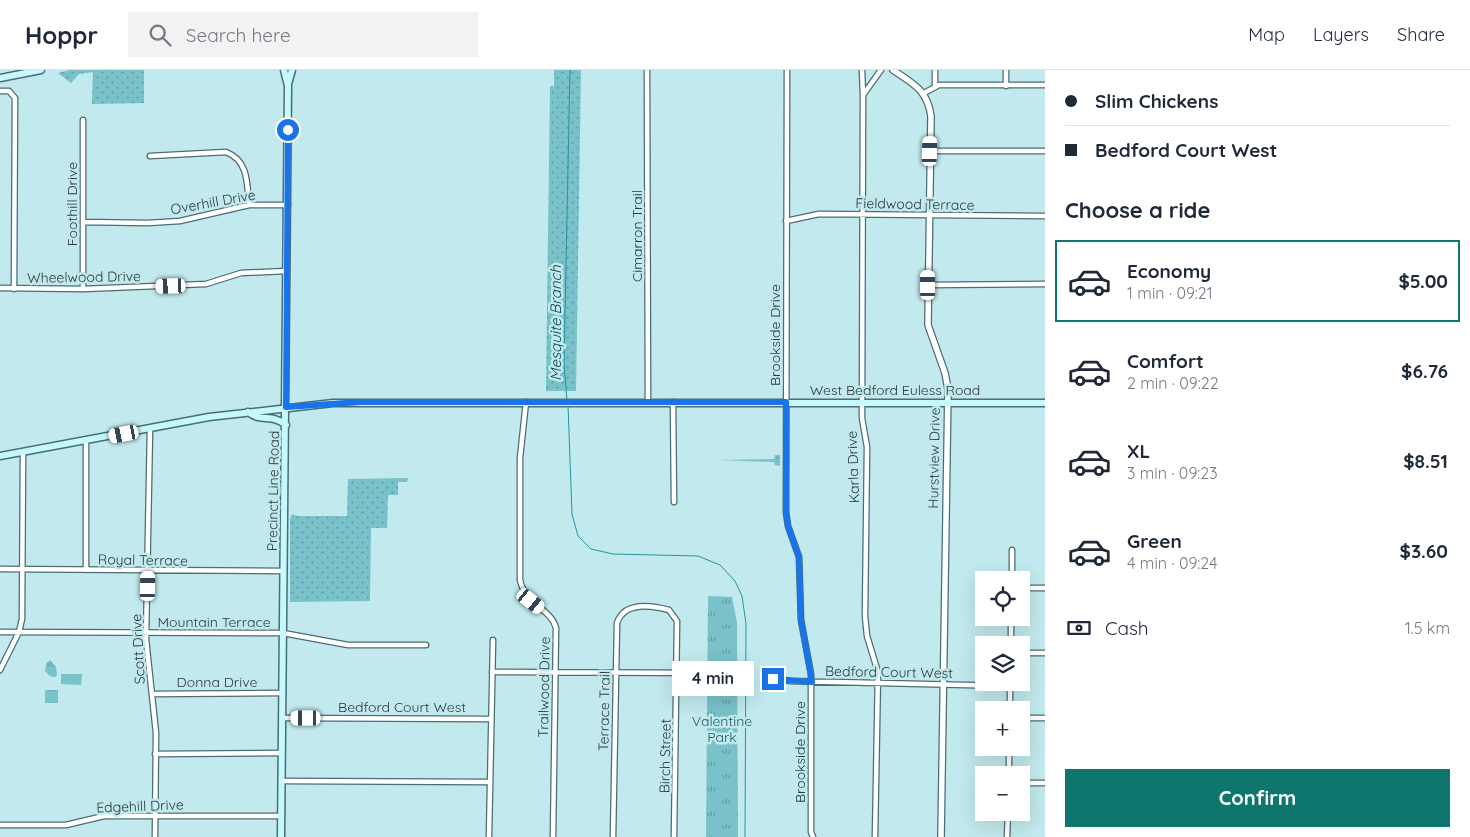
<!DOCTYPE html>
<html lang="en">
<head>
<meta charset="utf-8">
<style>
  :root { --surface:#fff; --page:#f2f2f3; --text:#1f2937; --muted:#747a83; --line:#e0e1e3; --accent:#0f766e }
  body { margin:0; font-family:Quicksand,sans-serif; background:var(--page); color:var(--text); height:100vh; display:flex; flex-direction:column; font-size:19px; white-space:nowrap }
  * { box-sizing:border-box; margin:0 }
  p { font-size:16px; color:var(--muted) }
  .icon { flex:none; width:28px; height:28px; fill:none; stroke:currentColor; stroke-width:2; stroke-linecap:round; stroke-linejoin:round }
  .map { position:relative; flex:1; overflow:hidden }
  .panel { display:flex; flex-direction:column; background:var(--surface); width:425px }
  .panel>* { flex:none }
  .top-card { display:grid; align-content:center; height:110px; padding:0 20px; background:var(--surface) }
  .buttons { position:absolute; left:975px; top:501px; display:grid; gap:10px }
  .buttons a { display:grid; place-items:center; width:55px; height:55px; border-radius:0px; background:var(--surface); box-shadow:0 5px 20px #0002; font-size:25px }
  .end { position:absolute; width:22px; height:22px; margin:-11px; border:6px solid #1a73e8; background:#fff; box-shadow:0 0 0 2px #fff }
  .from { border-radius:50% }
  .bubble { position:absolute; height:35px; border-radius:0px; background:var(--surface); box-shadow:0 5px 20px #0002; font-size:16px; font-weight:700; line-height:35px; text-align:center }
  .car { position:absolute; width:15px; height:30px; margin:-15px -8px; border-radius:6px; box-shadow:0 0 4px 1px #0007; background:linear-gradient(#fff 24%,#345 0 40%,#fff 0 76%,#345 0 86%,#fff 0) }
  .top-card b { display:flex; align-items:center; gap:18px; height:48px; font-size:19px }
  .top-card b+b { border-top:1px solid var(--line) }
  .top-card i { width:12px; height:12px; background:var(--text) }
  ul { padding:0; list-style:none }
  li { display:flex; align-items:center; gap:15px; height:82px; margin:0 10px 8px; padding:0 10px; border:2px solid transparent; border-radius:0px }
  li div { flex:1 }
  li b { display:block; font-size:19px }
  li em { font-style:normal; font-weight:700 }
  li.active { border-color:var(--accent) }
  li>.icon { width:45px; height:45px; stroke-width:1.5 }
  h2 { padding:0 20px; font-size:22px; line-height:60px }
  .pay { display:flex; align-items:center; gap:12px; height:55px; padding:0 20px; font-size:19px }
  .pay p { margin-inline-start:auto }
  .action { display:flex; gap:10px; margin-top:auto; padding:10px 20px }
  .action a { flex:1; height:58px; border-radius:0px; background:var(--accent); color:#fff; font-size:20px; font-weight:700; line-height:58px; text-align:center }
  header { display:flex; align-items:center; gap:30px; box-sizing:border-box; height:70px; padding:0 25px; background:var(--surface); border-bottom:1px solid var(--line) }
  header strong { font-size:24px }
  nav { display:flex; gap:28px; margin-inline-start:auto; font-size:18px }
  .search { width:350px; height:45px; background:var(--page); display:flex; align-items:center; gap:12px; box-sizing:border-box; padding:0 18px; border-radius:0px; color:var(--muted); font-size:19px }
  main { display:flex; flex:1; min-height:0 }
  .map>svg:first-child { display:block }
  .grass { fill:url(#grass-dots) }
  .park { fill:url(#park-tufts) }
  .pitch { fill:#79c2ca }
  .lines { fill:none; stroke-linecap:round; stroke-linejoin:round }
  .stream { stroke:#2196a0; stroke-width:1 }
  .minor-casing { stroke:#4a6e71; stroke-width:7 }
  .tertiary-casing { stroke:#4a6e71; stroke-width:8 }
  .secondary-casing { stroke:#4a6e71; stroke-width:9 }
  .minor { stroke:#fff; stroke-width:4.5 }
  .tertiary { stroke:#fff; stroke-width:5.5 }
  .secondary { stroke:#c5f9fd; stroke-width:6 }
  .route { stroke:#1a73e8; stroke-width:6 }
  .labels { text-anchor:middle; stroke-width:5; stroke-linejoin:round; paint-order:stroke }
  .street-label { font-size:14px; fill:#2a3a3c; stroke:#c2e9ed }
  .park-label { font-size:14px; fill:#1e5a60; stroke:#c2e9ed }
  .water-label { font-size:15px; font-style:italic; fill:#084a50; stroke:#c2e9ed }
</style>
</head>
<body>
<header>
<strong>Hoppr</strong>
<div class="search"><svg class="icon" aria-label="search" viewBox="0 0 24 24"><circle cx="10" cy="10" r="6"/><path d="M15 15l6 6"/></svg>Search here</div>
<nav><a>Map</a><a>Layers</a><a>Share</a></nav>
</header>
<main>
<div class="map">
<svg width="1045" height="767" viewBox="0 0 1045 767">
  <defs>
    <pattern id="grass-dots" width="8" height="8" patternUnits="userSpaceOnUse" patternTransform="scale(1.25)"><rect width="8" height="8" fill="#79c2ca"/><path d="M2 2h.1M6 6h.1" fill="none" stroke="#639fa5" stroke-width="1.8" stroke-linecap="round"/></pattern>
    <pattern id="park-tufts" width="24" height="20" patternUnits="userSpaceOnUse" patternTransform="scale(1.25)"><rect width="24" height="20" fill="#79c2ca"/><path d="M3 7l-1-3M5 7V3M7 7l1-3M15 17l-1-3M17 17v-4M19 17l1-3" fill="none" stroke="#639fa5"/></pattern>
  </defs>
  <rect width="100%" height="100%" fill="#c2e9ed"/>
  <!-- grass -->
  <path class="grass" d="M 69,0 L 144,0 L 144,33 L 92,34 L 93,2 L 79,4 L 71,13 L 58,3 Z
    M 554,0 L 581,0 L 576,321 L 546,321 L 550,16 L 554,16 Z
    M 775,385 L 780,385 L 780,396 L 775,395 L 774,392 L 717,390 L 774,389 Z
    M 408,408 L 407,412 L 398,412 L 398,425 L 388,425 L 387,458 L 371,458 L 370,531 L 290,532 L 290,449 L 292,444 L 297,446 L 347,446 L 348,409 Z"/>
  <!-- park -->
  <path class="park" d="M 708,526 L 732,527 L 737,552 L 738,767 L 706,767 Z
    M 50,590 L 56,597 L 57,605 L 55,607 L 50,606 L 45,601 L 46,594 Z
    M 45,620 L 58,620 L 58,633 L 45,633 Z"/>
  <!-- pitch -->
  <path class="pitch" d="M 61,604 L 82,604 L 81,615 L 61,614 Z"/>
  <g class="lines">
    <!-- stream -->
    <path class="stream" d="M 567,331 L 564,293 L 570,0
      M 568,335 L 572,444 L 578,466 L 591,479 L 613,484 L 698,486 L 720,495 L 735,511 L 742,526 L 746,554 L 745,767"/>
    <!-- minor casing -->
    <g class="minor-casing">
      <path id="minor" d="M 647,0 L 648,332
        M 787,0 L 786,442 L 788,456 L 799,487 L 801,550 L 811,604 L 811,762 L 813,767
        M 862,0 L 863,25
        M 935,0 L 935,15
        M 1006,0 L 1006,16
        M 0,21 L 9,21 L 15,28 L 14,219
        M 924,23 L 939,15 L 1045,15
        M 929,81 L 1045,81
        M 150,86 L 226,82 C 249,91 247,114 249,135
        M 786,151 L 819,144 L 1045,146
        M 83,152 L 148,153 L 180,151 L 249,135 L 288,135
        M 928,215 L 1045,214
        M 0,218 L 83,219 L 206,214 L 241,203 L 287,201
        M 83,219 L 83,50
        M 526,332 L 520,388 L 520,510 C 526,537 551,538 556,558 L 553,767
        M 673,332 L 674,432
        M 150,359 L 146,569 L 156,663 L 155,767
        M 86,371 L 86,500
        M 0,499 L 284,501
        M 1012,510 L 1012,480
        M 1021,518 L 1045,518
        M 0,562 L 283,563 L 348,575 L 426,575
        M 1011,575 L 1011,548
        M 1021,583 L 1045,583
        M 0,600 L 19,562 L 22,549 L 23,384
        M 492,602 L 704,603
        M 769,607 L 790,611 L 1010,616
        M 152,624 L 282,623
        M 1010,640 L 1010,612
        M 282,648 L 491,649
        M 1021,648 L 1045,648
        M 155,684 L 282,683
        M 1009,705 L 1009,678
        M 281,711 L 490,712
        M 1021,713 L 1045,713
        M 0,755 L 66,755 L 104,746 L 281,746
        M 489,767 L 493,570
        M 613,767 L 617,553 C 624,532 650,535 669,540 L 677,551 L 674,767
        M 875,767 L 878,602 L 867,566 L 865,546 L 867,377 L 862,348 L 863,25 L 881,0
        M 1007,767 L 1008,742"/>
    </g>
    <!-- tertiary casing -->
    <g class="tertiary-casing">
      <path id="tertiary" d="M 893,0 C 913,14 927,19 931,46 L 928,255 L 945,303 L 948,319 L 941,767"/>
    </g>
    <!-- secondary casing -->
    <g class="secondary-casing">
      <path id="secondary" d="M 0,8 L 41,0
        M 288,14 L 292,0
        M 248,342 C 262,353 271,343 286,355
        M 0,386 L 209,347 L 333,333 L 1045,333
        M 281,767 L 288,16 L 284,0"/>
    </g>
    <!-- minor -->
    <use href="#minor" class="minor"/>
    <!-- tertiary -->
    <use href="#tertiary" class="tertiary"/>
    <!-- secondary -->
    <use href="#secondary" class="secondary"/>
  </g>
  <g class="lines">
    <!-- route -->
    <path class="route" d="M 288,60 L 286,337 L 361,332 L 786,332 L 786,442 L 788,456 L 799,487 L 801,550 L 812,612 L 773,609"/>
  </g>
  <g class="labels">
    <!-- street labels -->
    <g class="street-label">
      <text transform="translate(213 132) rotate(-10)" y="5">Overhill Drive</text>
      <text transform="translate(72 134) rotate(-90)" y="5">Foothill Drive</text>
      <text transform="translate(915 134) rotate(1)" y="5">Fieldwood Terrace</text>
      <text transform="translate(637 166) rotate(-90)" y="5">Cimarron Trail</text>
      <text transform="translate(84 207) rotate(-1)" y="5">Wheelwood Drive</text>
      <text transform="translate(775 265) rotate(-90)" y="5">Brookside Drive</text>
      <text x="895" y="325">West Bedford Euless Road</text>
      <text transform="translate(934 388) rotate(-89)" y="5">Hurstview Drive</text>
      <text transform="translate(853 397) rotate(-92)" y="5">Karla Drive</text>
      <text transform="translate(273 421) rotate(-89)" y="5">Precinct Line Road</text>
      <text transform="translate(143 490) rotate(1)" y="5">Royal Terrace</text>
      <text x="214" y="557">Mountain Terrace</text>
      <text transform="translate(138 579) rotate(-93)" y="5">Scott Drive</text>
      <text transform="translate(889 602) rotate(1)" y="5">Bedford Court West</text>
      <text x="217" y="617">Donna Drive</text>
      <text transform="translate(544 617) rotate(-89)" y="5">Trailwood Drive</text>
      <text x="402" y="642">Bedford Court West</text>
      <text transform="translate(604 641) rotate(-89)" y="5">Terrace Trail</text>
      <text transform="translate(800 682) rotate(-90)" y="5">Brookside Drive</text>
      <text transform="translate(665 686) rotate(-89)" y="5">Birch Street</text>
      <text transform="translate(140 736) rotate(-2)" y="5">Edgehill Drive</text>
    </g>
    <!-- park labels -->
    <g class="park-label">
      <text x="722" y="656">Valentine<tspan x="722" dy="16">Park</tspan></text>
    </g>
    <!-- water labels -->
    <g class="water-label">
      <text transform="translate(556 253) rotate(-90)" y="5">Mesquite Branch</text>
    </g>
  </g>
</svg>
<div class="buttons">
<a><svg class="icon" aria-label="locate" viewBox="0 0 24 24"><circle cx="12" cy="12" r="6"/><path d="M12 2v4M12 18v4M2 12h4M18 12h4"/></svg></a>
<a><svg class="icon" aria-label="layers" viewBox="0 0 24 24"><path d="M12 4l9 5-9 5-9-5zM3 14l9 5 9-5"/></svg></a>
<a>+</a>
<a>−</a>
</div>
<i class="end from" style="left:288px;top:60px"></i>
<i class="end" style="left:773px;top:609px"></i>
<div class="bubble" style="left:672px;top:591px;width:82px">4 min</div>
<i class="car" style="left:930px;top:81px;rotate:2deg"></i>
<i class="car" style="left:928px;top:215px;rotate:0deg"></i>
<i class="car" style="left:171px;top:216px;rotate:268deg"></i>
<i class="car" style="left:124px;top:364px;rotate:259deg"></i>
<i class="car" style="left:148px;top:516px;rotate:1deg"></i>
<i class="car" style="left:531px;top:531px;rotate:129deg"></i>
<i class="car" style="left:306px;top:648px;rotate:270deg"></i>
</div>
<section class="panel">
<div class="top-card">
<b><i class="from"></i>Slim Chickens</b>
<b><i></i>Bedford Court West</b>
</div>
<h2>Choose a ride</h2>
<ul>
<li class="active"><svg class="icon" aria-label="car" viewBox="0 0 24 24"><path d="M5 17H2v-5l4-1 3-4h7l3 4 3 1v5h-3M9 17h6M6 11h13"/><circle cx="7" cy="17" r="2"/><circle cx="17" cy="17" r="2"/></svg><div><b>Economy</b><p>1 min · 09:21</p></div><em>$5.00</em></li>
<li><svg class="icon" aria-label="car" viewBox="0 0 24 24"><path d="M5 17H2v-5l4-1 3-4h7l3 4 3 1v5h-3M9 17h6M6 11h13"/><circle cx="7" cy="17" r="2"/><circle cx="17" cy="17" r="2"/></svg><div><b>Comfort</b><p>2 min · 09:22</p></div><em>$6.76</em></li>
<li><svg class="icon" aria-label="car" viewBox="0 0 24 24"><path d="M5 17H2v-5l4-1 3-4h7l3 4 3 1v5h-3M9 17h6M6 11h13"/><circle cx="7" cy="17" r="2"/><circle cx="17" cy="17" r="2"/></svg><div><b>XL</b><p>3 min · 09:23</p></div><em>$8.51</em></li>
<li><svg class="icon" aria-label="car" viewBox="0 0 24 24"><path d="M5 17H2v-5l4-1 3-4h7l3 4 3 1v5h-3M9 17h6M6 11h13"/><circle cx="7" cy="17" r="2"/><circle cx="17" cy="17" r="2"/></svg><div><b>Green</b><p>4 min · 09:24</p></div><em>$3.60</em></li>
</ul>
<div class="pay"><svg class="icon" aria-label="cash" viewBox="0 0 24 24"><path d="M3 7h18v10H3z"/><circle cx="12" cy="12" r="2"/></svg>Cash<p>1.5 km</p></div>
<div class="action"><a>Confirm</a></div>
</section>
</main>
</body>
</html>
